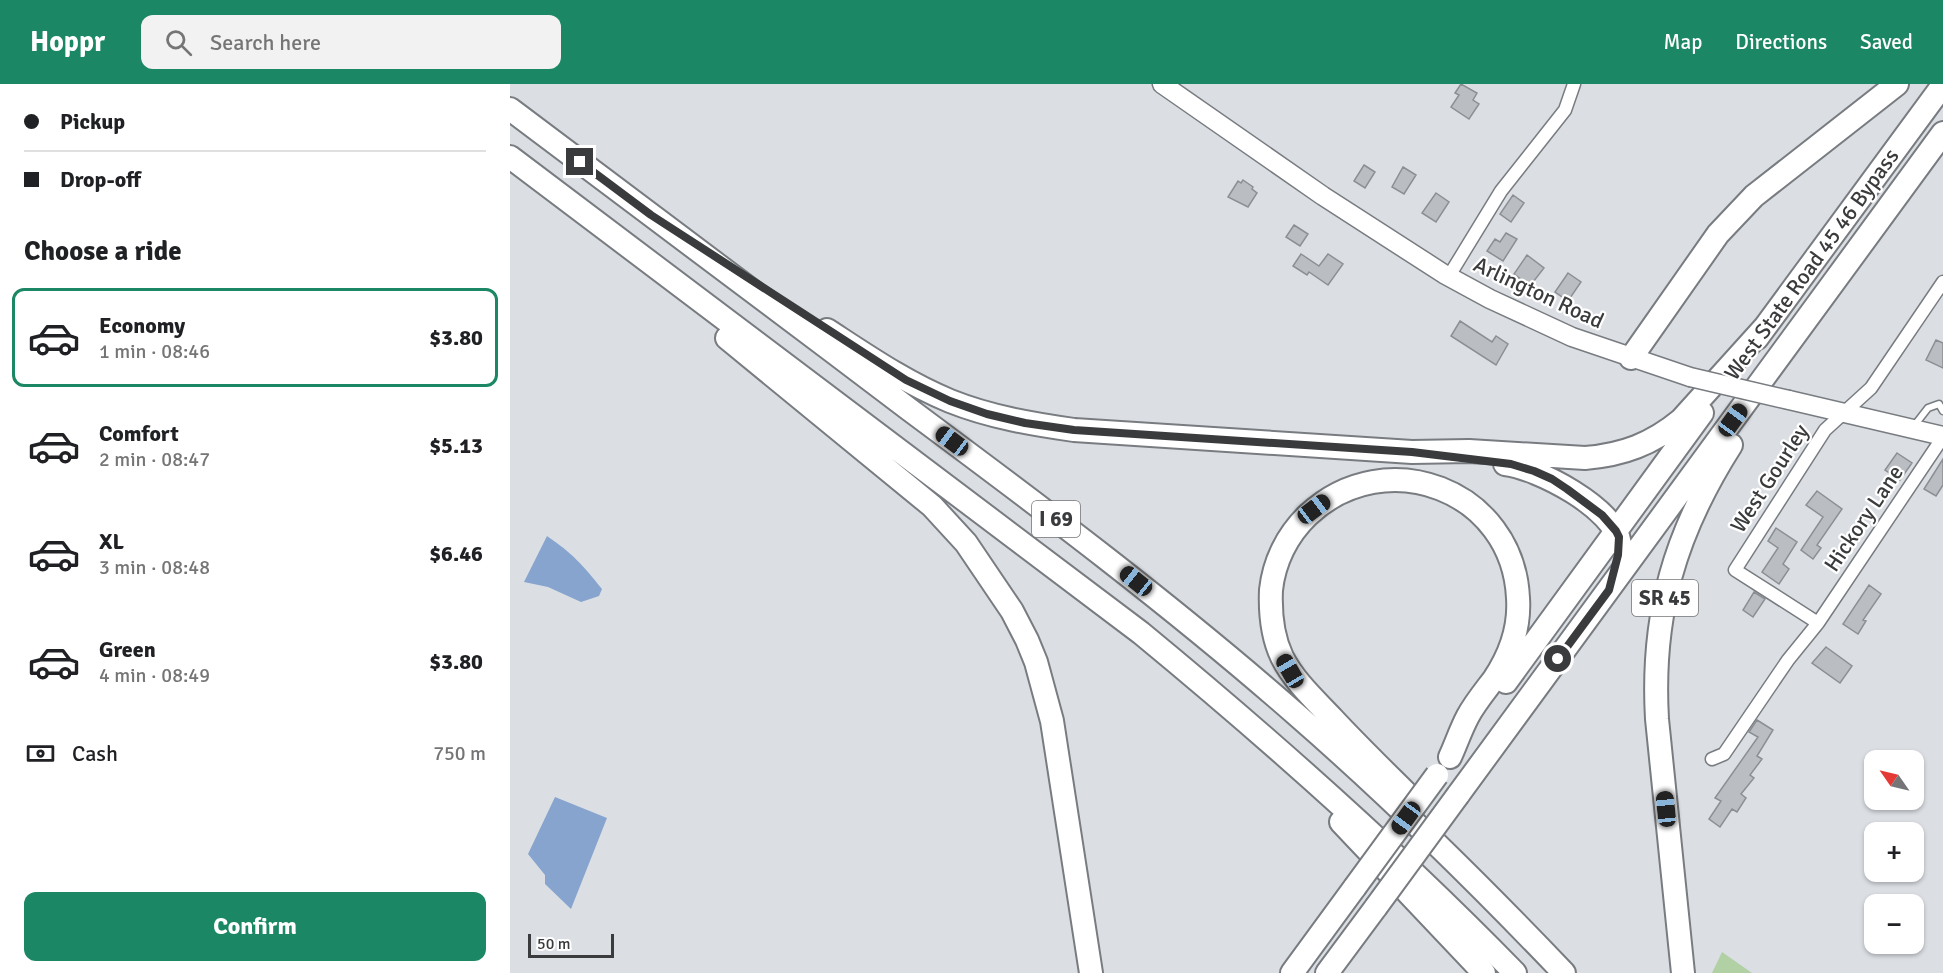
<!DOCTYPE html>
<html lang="en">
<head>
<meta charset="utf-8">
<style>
  :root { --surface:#fff; --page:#f2f2f2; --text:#202124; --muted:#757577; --line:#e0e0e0; --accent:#1b8764 }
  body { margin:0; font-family:Signika,sans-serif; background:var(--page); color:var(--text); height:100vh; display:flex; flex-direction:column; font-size:22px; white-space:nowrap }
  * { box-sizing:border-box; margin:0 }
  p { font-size:20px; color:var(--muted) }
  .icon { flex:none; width:33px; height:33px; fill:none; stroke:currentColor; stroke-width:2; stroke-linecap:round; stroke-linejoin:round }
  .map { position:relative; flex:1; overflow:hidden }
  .details { display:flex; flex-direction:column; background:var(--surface); width:510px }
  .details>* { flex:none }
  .hud { display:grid; align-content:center; height:132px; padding:0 24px; background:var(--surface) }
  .needle { width:39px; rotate:304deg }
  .tools { position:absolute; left:1354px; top:666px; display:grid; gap:12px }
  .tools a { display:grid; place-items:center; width:60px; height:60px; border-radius:12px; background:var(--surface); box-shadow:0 2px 4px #0004; font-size:30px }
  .scale { position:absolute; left:18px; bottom:15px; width:86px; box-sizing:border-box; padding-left:6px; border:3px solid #3a3b3d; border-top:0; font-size:16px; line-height:21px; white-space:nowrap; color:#3a3b3d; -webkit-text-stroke:4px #fff; paint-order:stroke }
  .end { position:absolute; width:27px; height:27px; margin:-14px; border:8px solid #3a3b3d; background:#fff; box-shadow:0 0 0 3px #fff }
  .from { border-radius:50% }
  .car { position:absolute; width:18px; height:36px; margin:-18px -9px; border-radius:8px; box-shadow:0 0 4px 2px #0007; background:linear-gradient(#222 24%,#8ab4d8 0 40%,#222 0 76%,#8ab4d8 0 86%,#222 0) }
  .hud b { display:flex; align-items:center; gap:21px; height:57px; font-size:22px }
  .hud b+b { border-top:2px solid var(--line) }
  .hud i { width:15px; height:15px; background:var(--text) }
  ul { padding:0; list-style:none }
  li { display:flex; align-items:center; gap:18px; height:99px; margin:0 12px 9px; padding:0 12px; border:3px solid transparent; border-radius:12px }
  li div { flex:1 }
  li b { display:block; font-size:22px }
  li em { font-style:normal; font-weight:700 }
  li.selected { border-color:var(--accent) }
  li>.icon { width:54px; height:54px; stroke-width:1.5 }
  h2 { padding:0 24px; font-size:27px; line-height:72px }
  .pay { display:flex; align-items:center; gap:15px; height:66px; padding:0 24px; font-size:22px }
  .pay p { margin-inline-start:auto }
  .button { display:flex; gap:12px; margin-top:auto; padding:12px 24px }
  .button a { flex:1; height:69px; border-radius:12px; background:var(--accent); color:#fff; font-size:24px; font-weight:700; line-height:69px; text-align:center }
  header { display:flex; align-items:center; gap:36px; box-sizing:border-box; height:84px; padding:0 30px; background:var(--accent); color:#fff }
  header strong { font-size:28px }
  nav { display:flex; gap:33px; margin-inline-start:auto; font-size:21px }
  .search { width:420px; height:54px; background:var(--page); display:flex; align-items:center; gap:15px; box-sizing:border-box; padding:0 21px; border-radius:12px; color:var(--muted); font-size:22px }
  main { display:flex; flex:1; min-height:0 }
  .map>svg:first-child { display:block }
  .green { fill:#b1d0a4 }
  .water { fill:#87a4ce }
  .building { fill:#babec3; stroke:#8b8f93; stroke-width:1.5 }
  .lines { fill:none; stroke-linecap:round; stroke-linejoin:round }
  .lane-casing { stroke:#787c80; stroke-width:9 }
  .street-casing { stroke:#787c80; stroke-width:15 }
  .secondary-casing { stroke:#787c80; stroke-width:21 }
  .highway-casing { stroke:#787c80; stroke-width:26 }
  .lane { stroke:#fff; stroke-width:6 }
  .street { stroke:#fff; stroke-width:12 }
  .secondary { stroke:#fff; stroke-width:18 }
  .highway { stroke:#fff; stroke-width:22 }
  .secondary-bridge-casing { stroke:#787c80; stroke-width:21; stroke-linecap:butt }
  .highway-bridge-casing { stroke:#787c80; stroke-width:26; stroke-linecap:butt }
  .secondary-bridge { stroke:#fff; stroke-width:18 }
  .highway-bridge { stroke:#fff; stroke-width:22 }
  .route { stroke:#3a3b3d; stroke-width:8 }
  .labels { text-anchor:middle; stroke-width:4.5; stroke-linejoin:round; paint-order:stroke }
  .shield { fill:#fff; stroke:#757677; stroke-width:1.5 }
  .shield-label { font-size:21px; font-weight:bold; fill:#3a3b3d }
  .street-label { font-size:22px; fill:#3a3b3d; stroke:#fff }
</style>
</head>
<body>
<header>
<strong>Hoppr</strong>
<div class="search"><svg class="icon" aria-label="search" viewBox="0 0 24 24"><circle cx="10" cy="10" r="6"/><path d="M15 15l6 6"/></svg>Search here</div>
<nav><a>Map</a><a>Directions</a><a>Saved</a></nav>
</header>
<main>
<section class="details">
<div class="hud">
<b><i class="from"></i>Pickup</b>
<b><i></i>Drop-off</b>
</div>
<h2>Choose a ride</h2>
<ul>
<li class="selected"><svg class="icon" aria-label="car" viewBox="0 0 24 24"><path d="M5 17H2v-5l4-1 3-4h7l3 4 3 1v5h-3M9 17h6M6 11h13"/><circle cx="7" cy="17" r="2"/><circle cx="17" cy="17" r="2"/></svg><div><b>Economy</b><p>1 min · 08:46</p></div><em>$3.80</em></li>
<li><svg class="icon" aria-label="car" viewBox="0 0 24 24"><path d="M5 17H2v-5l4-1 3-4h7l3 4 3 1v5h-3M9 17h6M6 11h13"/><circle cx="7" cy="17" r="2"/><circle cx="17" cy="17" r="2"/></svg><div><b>Comfort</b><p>2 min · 08:47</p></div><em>$5.13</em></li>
<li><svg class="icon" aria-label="car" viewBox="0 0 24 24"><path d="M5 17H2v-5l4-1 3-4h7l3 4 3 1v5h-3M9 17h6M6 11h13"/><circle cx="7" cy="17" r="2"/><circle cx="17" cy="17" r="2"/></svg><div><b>XL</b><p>3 min · 08:48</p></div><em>$6.46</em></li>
<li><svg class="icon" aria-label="car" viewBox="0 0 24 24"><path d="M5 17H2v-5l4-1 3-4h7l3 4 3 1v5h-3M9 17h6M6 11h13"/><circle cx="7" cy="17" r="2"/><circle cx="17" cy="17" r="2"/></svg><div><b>Green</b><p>4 min · 08:49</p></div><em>$3.80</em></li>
</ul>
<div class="pay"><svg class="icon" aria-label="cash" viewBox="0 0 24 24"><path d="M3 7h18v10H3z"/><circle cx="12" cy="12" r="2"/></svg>Cash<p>750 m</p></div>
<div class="button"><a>Confirm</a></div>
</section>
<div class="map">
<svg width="1433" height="889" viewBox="0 0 1433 889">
  <rect width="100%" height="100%" fill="#dbdfe4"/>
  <!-- green -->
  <path class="green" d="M 1212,868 L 1242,889 L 1202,889 Z"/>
  <!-- water -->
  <path class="water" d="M 37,452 C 62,469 73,481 92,505 L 89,512 L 71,518 L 38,503 L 14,498 Z
    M 45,713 L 97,734 L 61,825 L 35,800 L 35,791 L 18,770 Z"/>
  <!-- building -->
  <path class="building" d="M 951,0 L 967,9 L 963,16 L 969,20 L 959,35 L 941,23 L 949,11 L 945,9 Z
    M 854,81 L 865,88 L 855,104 L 844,97 Z
    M 893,83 L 906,91 L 894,110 L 882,103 Z
    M 733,96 L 743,103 L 742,105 L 747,109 L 738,123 L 718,113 L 728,97 L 731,99 Z
    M 926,109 L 939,118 L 926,138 L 912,129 Z
    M 1003,111 L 1014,119 L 1001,138 L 990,130 Z
    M 784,141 L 798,150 L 790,162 L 776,153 Z
    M 996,149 L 1007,155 L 993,177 L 977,167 L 985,155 L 990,158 Z
    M 791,170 L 809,182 L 818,170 L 833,180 L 818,201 L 799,188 L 797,191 L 783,182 Z
    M 1017,171 L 1034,184 L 1020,202 L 1004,190 Z
    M 1058,189 L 1071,198 L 1058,217 L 1045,208 Z
    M 950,237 L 982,258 L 986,252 L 998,260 L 986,281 L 941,252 Z
    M 1426,256 L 1433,259 L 1433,284 L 1416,276 Z
    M 1387,369 L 1402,379 L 1390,396 L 1375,386 Z
    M 1433,375 L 1433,401 L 1426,412 L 1414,405 Z
    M 1307,407 L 1332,425 L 1307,461 L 1311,464 L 1303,475 L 1291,466 L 1313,433 L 1296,421 Z
    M 1266,444 L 1287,458 L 1273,480 L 1279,485 L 1269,500 L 1252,488 L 1268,464 L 1258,457 Z
    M 1359,501 L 1371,510 L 1353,536 L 1356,537 L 1348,550 L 1333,540 Z
    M 1244,508 L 1255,515 L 1243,533 L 1233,526 Z
    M 1316,563 L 1342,582 L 1330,599 L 1302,579 Z
    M 1247,636 L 1263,646 L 1247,672 L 1252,675 L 1240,691 L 1244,694 L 1231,710 L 1236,714 L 1227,728 L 1222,725 L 1210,743 L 1199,735 L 1211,717 L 1205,714 L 1248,653 L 1239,648 Z"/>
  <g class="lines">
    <!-- lane casing -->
    <g class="lane-casing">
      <path id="lane" d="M 1404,342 L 1418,324 L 1429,320 L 1433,327"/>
    </g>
    <!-- street casing -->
    <g class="street-casing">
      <path id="street" d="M 939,192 L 991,107 L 1055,26 L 1064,0
        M 1433,198 L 1361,304 L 1315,346 L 1225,486 L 1308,539 L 1433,353
        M 1202,675 L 1214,670 L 1278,576 L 1308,539"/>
    </g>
    <!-- secondary casing -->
    <g class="secondary-casing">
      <path id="secondary" d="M 652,0 L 813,112 L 934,190 L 980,215 L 1062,253 L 1180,293
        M 1279,316 L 1433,352"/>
    </g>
    <!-- highway casing -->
    <g class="highway-casing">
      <path id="highway" d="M 0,25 C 133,125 267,225 400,326 C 532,424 664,523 788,632 C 881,713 969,800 1054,889
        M 0,73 L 631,549 C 762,657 887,768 1005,889
        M 317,246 C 357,272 396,299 440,317 C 480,333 522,340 564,346 L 902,368 L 959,367 L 1075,374 C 1113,371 1142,360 1171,336 L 1255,243
        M 217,254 L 422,422 L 456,459 L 502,527 L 517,556 L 526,578 L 542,637 L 581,889
        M 1247,254 L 1433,1
        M 1121,274 L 1208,150 L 1244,112 L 1387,0
        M 995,380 C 1028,384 1105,424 1110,460
        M 996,598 L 1192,329
        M 948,711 L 1433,49
        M 906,719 C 878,691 850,664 823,635 C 805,616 784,597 772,573 C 762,552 760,529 761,506 C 764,478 777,451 798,431 C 876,358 1003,406 1008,514 C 1010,543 1000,571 984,595 C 975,607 965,619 958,632 C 951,645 946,660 940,673
        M 831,738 L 974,889
        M 782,889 L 845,803
        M 817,889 L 866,823
        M 1173,889 L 1147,635 C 1141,530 1165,449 1221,361"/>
    </g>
    <!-- lane -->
    <use href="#lane" class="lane"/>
    <!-- street -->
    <use href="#street" class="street"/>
    <!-- secondary -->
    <use href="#secondary" class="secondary"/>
    <!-- highway -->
    <use href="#highway" class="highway"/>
    <!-- secondary-bridge casing -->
    <g class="secondary-bridge-casing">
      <path id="secondary-bridge" d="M 1180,293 L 1279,316"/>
    </g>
    <!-- highway-bridge casing -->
    <g class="highway-bridge-casing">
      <path id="highway-bridge" d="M 845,803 L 927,691
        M 866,823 L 948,711"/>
    </g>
    <!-- secondary-bridge -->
    <use href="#secondary-bridge" class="secondary-bridge"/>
    <!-- highway-bridge -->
    <use href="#highway-bridge" class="highway-bridge"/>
  </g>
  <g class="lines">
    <!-- route -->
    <path class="route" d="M 70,78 L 141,131 L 396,296 L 440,317 L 477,330 L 515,339 L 564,346 L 902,368 L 1001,380 L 1024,387 L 1042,395 L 1057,405 L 1092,431 L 1106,447 L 1109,453 L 1108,471 L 1099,506 L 1048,575"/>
  </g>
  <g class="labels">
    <!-- shield labels -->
    <g class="shield">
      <rect x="522" y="417" width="48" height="36" rx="4.5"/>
      <rect x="1122" y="496" width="66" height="36" rx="4.5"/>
    </g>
    <g class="shield-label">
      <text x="546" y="442">I 69</text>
      <text x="1155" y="521">SR 45</text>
    </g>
    <!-- street labels -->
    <g class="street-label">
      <text transform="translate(1301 180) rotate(-54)" y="8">West State Road 45 46 Bypass</text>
      <text transform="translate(1029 208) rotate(25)" y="8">Arlington Road</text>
      <text transform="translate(1259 394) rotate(-57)" y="8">West Gourley</text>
      <text transform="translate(1353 434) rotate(-56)" y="8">Hickory Lane</text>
    </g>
  </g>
</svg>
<div class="tools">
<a><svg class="needle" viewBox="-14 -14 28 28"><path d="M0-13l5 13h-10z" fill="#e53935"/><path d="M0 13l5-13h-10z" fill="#757577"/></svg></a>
<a>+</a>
<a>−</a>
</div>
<div class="scale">50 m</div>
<i class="end from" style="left:1048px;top:575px"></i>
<i class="end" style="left:70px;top:78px"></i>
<i class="car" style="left:1223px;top:336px;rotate:36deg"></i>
<i class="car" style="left:442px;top:357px;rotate:307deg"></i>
<i class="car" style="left:804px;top:425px;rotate:53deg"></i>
<i class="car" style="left:626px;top:497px;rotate:309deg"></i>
<i class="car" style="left:780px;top:587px;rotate:330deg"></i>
<i class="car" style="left:1156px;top:725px;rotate:354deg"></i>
<i class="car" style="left:896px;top:734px;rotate:216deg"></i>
</div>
</main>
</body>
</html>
